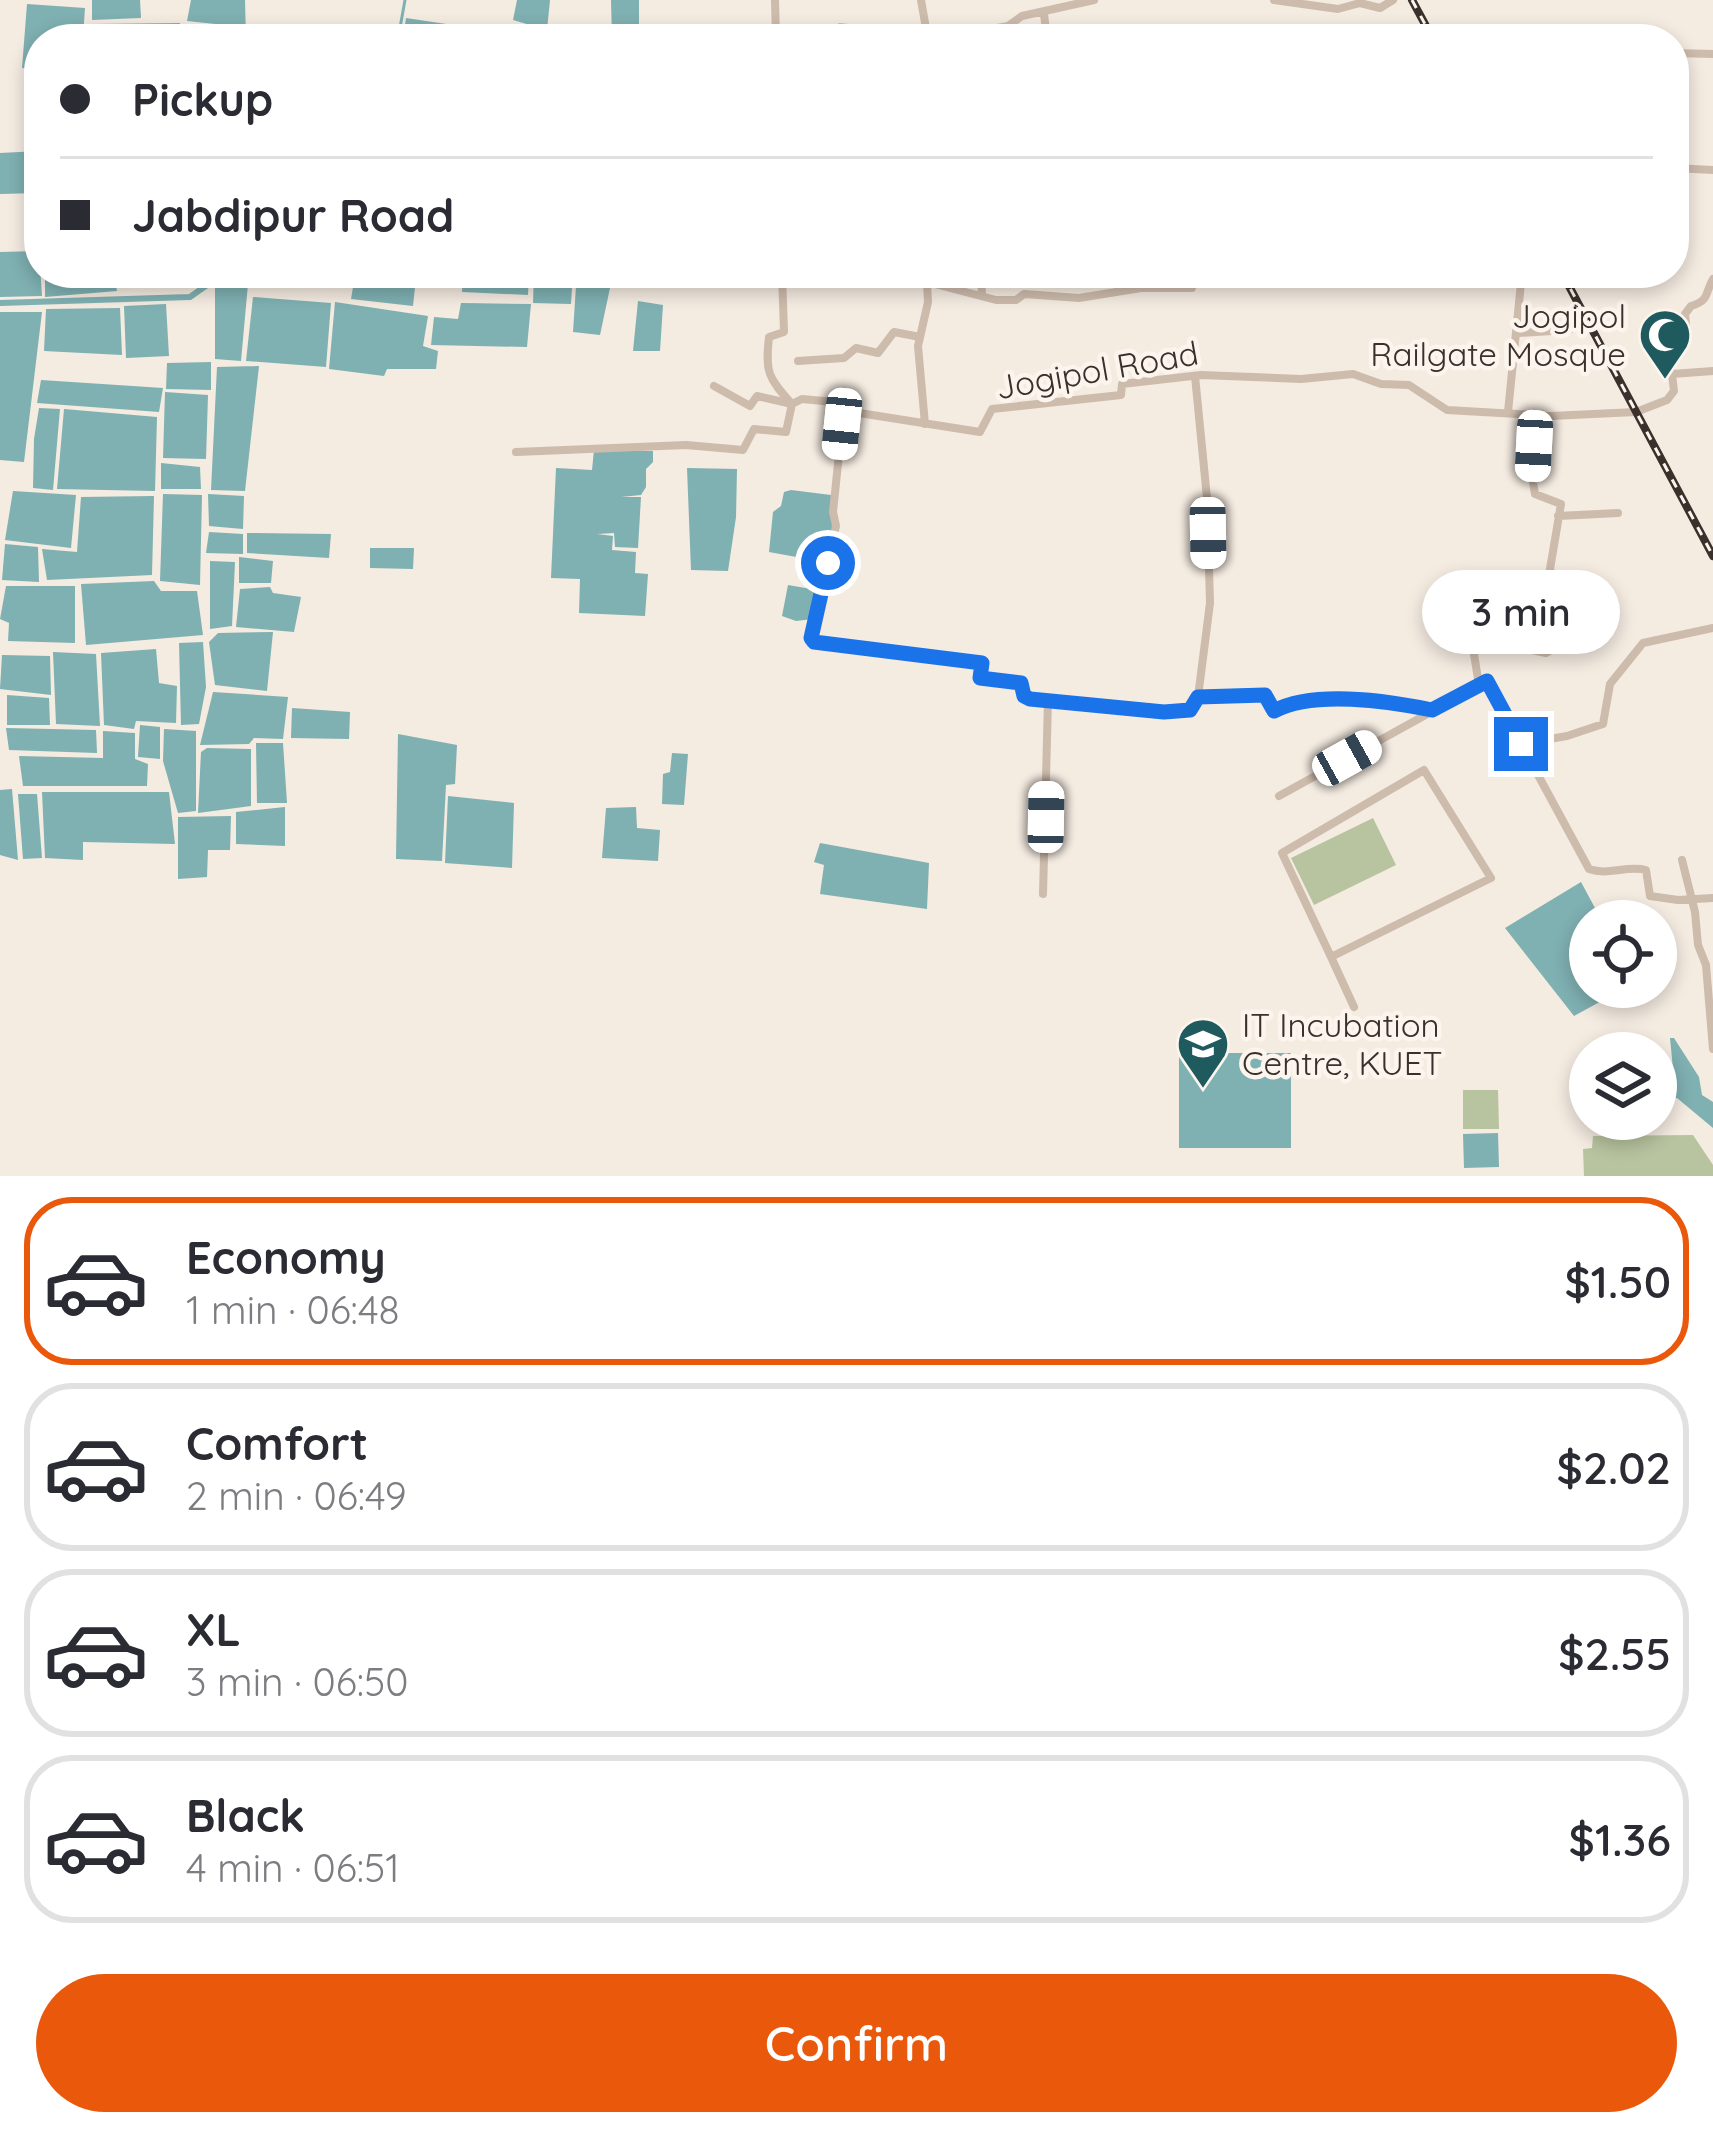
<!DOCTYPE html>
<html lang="en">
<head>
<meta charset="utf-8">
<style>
  :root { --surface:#fff; --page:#f7f7f7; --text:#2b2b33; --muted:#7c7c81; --line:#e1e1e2; --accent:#ea580c }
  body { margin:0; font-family:Quicksand,sans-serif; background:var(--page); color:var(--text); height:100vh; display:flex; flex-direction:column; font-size:45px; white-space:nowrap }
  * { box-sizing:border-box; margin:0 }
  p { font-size:39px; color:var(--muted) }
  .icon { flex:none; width:66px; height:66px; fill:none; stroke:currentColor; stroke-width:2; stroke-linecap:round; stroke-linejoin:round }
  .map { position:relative; height:1176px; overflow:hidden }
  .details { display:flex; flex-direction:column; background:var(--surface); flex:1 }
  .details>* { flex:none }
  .guide { position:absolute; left:24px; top:24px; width:1665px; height:264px; border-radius:48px; box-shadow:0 6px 18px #0003; display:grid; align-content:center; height:264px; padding:0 36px; background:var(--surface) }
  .controls { position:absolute; left:1569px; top:900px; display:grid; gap:24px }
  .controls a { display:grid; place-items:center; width:108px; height:108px; border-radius:50%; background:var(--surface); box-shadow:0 6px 18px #0003; font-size:60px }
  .end { position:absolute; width:54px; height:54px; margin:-27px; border:15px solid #1a73e8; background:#fff; box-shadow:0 0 0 6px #fff }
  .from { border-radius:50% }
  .bubble { position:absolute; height:84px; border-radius:42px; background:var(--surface); box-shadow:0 6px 18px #0003; font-size:39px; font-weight:600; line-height:84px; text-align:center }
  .car { position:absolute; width:36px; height:72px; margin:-36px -18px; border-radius:15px; box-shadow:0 0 9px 3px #0007; background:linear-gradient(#fff 24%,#345 0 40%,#fff 0 76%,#345 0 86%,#fff 0) }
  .guide b { display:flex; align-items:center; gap:42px; height:114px; font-size:45px }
  .guide b+b { border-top:3px solid var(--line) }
  .guide i { width:30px; height:30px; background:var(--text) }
  ul { padding:21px 0 0; list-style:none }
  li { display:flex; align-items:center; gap:36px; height:168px; margin:0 24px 18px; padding:0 12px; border:6px solid var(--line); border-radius:48px }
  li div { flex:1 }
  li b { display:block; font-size:45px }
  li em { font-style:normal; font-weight:600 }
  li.active { border-color:var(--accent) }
  li>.icon { width:108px; height:108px; stroke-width:1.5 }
  .button { display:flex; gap:24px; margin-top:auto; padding:24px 36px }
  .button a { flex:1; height:138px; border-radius:72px; background:var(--accent); color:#fff; font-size:48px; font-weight:600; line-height:138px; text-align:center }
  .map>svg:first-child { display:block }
  .green { fill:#b8c4a0 }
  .water { fill:#7fb0b2 }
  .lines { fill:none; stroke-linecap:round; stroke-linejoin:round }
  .stream { stroke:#7fb0b2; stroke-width:3 }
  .canal { stroke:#7fb0b2; stroke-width:6 }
  .minor { stroke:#cdbbac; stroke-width:8 }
  .rail-casing { stroke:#3b302b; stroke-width:8 }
  .rail { stroke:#fbf5ee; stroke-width:3; stroke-dasharray:9; stroke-linecap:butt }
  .route { stroke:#1a73e8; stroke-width:15 }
  .labels { text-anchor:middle; stroke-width:9; stroke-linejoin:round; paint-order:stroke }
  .poi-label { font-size:33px; fill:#3b302b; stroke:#fbf5ee; text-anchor:end }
  .street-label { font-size:33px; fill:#3b302b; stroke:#fbf5ee }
</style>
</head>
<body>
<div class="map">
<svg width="1713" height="1176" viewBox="0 0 1713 1176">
  <rect width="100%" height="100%" fill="#f4ebe1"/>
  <!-- green -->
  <path class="green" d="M 1373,818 L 1396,865 L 1314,905 L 1291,858 Z
    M 1463,1090 L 1498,1090 L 1499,1129 L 1463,1129 Z
    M 1693,1135 L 1713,1165 L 1713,1176 L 1584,1176 L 1583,1149 L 1592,1148 L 1593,1136 Z"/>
  <!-- water -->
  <path class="water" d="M 92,0 L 140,0 L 141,18 L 92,20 Z
    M 191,0 L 245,0 L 246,39 L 225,37 L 225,25 L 187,21 Z
    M 517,0 L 550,0 L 547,30 L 513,20 Z
    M 611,0 L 639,0 L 639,38 L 612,38 Z
    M 27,4 L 85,8 L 83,37 L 39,39 L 39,70 L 22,68 Z
    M 406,18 L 480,29 L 478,39 L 403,39 Z
    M 180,23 L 177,39 L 91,39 L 91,24 Z
    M 39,151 L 39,193 L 0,194 L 0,153 Z
    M 39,251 L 42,296 L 0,297 L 0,252 Z
    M 45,273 L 114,273 L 117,291 L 45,297 Z
    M 236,273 L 249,273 L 241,361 L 215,359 L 215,286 Z
    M 463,273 L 529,273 L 528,295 L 462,292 Z
    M 534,273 L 558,273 L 558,285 L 572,288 L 571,304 L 533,303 Z
    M 355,275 L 416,278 L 413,306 L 351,299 Z
    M 576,286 L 610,288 L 600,335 L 573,332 Z
    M 253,297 L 331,303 L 326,367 L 246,361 Z
    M 638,301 L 663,305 L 660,351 L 633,351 Z
    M 335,302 L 428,316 L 423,346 L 438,351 L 436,369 L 387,369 L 384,376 L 329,369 Z
    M 461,303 L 531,304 L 527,347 L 431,345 L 434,317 L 458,319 Z
    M 166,304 L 169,356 L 126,358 L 124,306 Z
    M 120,308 L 122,355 L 44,351 L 46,309 Z
    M 0,312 L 42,312 L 24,462 L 0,460 Z
    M 211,362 L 211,390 L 166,389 L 167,363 Z
    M 259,366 L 245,491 L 211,490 L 217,367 Z
    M 41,380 L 163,388 L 159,412 L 37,403 Z
    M 165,392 L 208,395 L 206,459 L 163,458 Z
    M 39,408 L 60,409 L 53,490 L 33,488 L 34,439 Z
    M 64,409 L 157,417 L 155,491 L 57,489 Z
    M 594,450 L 653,451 L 653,462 L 646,469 L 646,487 L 641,495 L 621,497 L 641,497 L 638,548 L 615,547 L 614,533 L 597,534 L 613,536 L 612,550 L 636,552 L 635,573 L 648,574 L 645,616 L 579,613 L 580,579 L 551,578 L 556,468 L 592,470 Z
    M 161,463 L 200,467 L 201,489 L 161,489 Z
    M 687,468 L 737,469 L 736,517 L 728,571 L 691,570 Z
    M 791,490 L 831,495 L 834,528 L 824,562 L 769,552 L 773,512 L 781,506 L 784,492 Z
    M 13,491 L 76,495 L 71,548 L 5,540 Z
    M 163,494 L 202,495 L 200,585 L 160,581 Z
    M 208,494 L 244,496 L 243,529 L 209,526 Z
    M 154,496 L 152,575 L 47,580 L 42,549 L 77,552 L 81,497 Z
    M 209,532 L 243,534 L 243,554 L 206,553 Z
    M 247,533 L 331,534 L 329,558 L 247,553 Z
    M 5,544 L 38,547 L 39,582 L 2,580 Z
    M 370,548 L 414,548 L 413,569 L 370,568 Z
    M 239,557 L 273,561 L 271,583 L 239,583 Z
    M 210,561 L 235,562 L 232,626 L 210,629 Z
    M 154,581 L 161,591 L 197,591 L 203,635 L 86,645 L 81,584 Z
    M 788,585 L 817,590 L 813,619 L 796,621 L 782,616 Z
    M 6,586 L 75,586 L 75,643 L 8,641 L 9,623 L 0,619 Z
    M 270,587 L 273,593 L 301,597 L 294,632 L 236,627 L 240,589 Z
    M 273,632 L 267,691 L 215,685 L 209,642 L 218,633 Z
    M 203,642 L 206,687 L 199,724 L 181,725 L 179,643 Z
    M 156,649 L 159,683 L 177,686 L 176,723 L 136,721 L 134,729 L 104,725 L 101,653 Z
    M 53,652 L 96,654 L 100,726 L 56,724 Z
    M 2,655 L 50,656 L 51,695 L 0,689 Z
    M 213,692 L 288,697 L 283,739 L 254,738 L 249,744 L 200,745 Z
    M 7,695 L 49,698 L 50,725 L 7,725 Z
    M 292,708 L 350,712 L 349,739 L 291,738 Z
    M 140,725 L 160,727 L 160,759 L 138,757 Z
    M 6,728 L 96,730 L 97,753 L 9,750 Z
    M 164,729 L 196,731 L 196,811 L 178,813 L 163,761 Z
    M 103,731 L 135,733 L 135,759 L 148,764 L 147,786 L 23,786 L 19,756 L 103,758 Z
    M 398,734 L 457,745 L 455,784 L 446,785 L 442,861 L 396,859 Z
    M 256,743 L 283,743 L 287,803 L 257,803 Z
    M 207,748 L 251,749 L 251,806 L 198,813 L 201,752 Z
    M 672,753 L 688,754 L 684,805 L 662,804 L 663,774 L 670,772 Z
    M 12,789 L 18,860 L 0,855 L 0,790 Z
    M 42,792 L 169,792 L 175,844 L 83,842 L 83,860 L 45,858 Z
    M 18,794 L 37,794 L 42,858 L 23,859 Z
    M 448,796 L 514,803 L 512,868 L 445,863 Z
    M 285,807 L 285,846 L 236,844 L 236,812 Z
    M 636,807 L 637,828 L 660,830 L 658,861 L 602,858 L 606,808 Z
    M 231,816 L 230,850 L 208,850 L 207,877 L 178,879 L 178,817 Z
    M 820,843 L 929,863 L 927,909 L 820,894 L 824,865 L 814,862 Z
    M 1581,882 L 1602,921 L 1590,921 L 1590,987 L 1627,987 L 1574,1016 L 1505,928 Z
    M 1670,1038 L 1674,1038 L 1699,1077 L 1702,1095 L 1713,1102 L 1713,1128 L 1677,1098 L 1656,1099 L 1656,1089 L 1666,1088 L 1674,1079 Z
    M 1179,1053 L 1291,1053 L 1291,1148 L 1179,1148 Z
    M 1498,1133 L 1499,1167 L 1464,1168 L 1463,1134 Z"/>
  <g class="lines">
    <!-- stream -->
    <path class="stream" d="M 398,39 L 405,0"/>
    <!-- canal -->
    <path class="canal" d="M 0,303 L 190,297 L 224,273"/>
    <!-- minor -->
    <path class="minor" d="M 775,0 L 776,39
      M 921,0 L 927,34 L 942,38 L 1008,26 L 1022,16 L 1094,0
      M 1274,0 L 1338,9 L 1360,3 L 1380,8 L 1393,0
      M 1044,14 L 1047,39
      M 827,39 L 840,27 L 928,38
      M 1674,53 L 1713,54
      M 1674,168 L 1713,170
      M 782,273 L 784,332 L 769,337 C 765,372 768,378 792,404 L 802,399 L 845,403 L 853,412 L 980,432 L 992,409 L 1121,395 L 1122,384 L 1201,375 L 1301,379 L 1353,374 L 1381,384 L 1409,385 L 1447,410 L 1551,416 L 1636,412 L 1667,400 L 1674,391 L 1672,374 L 1713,371
      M 981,273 L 982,296
      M 1518,333 L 1568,330 L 1580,326
      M 798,361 L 844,358 L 856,348 L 878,353 L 894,332 L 920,337
      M 1672,374 L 1665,341 L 1686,324 L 1685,314 L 1691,306 C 1710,301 1705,292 1713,279
      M 1195,376 L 1207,498 L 1210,603 L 1198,697 L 1265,695 L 1274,711 C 1313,690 1389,701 1432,711
      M 853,412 L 842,425 L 833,512 L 836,526 L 811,638 L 814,642 L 982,663 L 980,678 L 984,680 L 1016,682 L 1021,683 L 1023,696 L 1048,700 L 1043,894
      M 1508,412 L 1522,273
      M 925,424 L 918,346 L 928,302 L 927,282 L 996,300 L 1016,300 L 1024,294 L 1079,298 L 1141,288 L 1192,288 L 1184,273
      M 516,452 L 686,445 L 743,450 L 754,429 L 786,432 L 792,404 L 757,396 L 750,406 L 714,386
      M 1558,516 L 1618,513
      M 1479,685 L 1472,642 L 1478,639 L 1546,653 L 1564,642 L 1561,605 L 1550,569 L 1561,504 L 1535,494 L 1532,476 L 1541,414
      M 1048,700 L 1164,712 L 1190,710 L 1198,697
      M 1521,744 L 1567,736 L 1603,724 L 1610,684 L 1643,643 L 1713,628
      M 1424,770 L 1491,878 L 1331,957 L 1282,853 Z
      M 1279,796 L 1487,681 L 1589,869 C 1608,876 1627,865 1646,870 L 1650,896 L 1678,900 L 1713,898
      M 1682,860 L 1695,912 L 1698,945 L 1706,965 L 1713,1049
      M 1331,957 L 1354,1007"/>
    <!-- rail casing -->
    <g class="rail-casing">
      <path id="rail" d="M 1412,0 L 1433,39
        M 1562,273 L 1713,556"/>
    </g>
    <!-- rail -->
    <use href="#rail" class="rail"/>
  </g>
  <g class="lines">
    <!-- route -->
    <path class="route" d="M 828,563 L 811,638 L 814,642 L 982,663 L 980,678 L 1021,683 L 1024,696 L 1030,699 L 1164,712 L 1190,710 L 1198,697 L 1265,695 L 1274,711 C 1314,690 1388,701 1432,710 L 1487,681 L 1521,744"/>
  </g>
  <!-- icons -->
  <defs>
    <g id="mosque-pin" transform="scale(2.7)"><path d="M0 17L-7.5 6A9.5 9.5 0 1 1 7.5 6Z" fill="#1f5a5e" stroke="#fbf5ee"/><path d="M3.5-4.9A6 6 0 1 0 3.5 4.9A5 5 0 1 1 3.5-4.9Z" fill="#fff"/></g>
    <g id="university-pin" transform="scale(2.7)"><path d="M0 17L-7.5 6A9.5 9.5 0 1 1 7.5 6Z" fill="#1f5a5e" stroke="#fbf5ee"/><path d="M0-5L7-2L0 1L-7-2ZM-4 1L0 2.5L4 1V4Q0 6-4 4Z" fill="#fff"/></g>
  </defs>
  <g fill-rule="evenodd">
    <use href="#mosque-pin" x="1665" y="335"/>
    <use href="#university-pin" x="1203" y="1044"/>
  </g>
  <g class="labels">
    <!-- poi labels -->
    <g class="poi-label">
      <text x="1626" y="328">Jogipol<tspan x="1626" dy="38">Railgate Mosque</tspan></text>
      <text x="1242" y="1037" text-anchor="start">IT Incubation<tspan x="1242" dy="38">Centre, KUET</tspan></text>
    </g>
    <!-- street labels -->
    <g class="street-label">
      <text transform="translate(1097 370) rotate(-10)" y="12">Jogipol Road</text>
    </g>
  </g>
</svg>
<div class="controls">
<a><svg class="icon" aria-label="locate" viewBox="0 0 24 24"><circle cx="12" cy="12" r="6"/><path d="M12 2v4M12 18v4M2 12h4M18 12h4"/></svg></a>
<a><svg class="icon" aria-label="layers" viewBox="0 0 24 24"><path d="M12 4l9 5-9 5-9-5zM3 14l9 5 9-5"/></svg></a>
</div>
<i class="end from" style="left:828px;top:563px"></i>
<i class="end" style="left:1521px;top:744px"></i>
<div class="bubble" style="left:1422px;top:570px;width:198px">3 min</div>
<i class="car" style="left:842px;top:424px;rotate:186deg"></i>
<i class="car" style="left:1534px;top:446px;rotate:183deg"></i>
<i class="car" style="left:1208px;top:533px;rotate:179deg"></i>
<i class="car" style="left:1347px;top:758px;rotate:61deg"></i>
<i class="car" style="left:1046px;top:817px;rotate:1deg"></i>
<div class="guide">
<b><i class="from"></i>Pickup</b>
<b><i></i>Jabdipur Road</b>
</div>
</div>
<section class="details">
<ul>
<li class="active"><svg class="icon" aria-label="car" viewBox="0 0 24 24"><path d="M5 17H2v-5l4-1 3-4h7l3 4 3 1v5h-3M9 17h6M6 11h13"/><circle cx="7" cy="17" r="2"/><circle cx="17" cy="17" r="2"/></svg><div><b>Economy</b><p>1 min · 06:48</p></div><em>$1.50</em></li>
<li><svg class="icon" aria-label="car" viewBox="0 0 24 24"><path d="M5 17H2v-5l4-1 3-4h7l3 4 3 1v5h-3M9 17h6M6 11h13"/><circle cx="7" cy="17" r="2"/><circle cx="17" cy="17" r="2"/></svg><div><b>Comfort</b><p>2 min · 06:49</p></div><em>$2.02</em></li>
<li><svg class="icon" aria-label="car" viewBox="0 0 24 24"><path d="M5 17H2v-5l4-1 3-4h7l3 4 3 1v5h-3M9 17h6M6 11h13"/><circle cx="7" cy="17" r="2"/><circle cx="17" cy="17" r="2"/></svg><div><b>XL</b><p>3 min · 06:50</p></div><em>$2.55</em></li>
<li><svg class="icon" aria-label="car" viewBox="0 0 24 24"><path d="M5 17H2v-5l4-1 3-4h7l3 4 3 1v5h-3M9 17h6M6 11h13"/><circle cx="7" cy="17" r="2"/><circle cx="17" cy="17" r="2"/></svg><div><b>Black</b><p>4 min · 06:51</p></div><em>$1.36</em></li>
</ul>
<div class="button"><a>Confirm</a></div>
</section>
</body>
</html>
